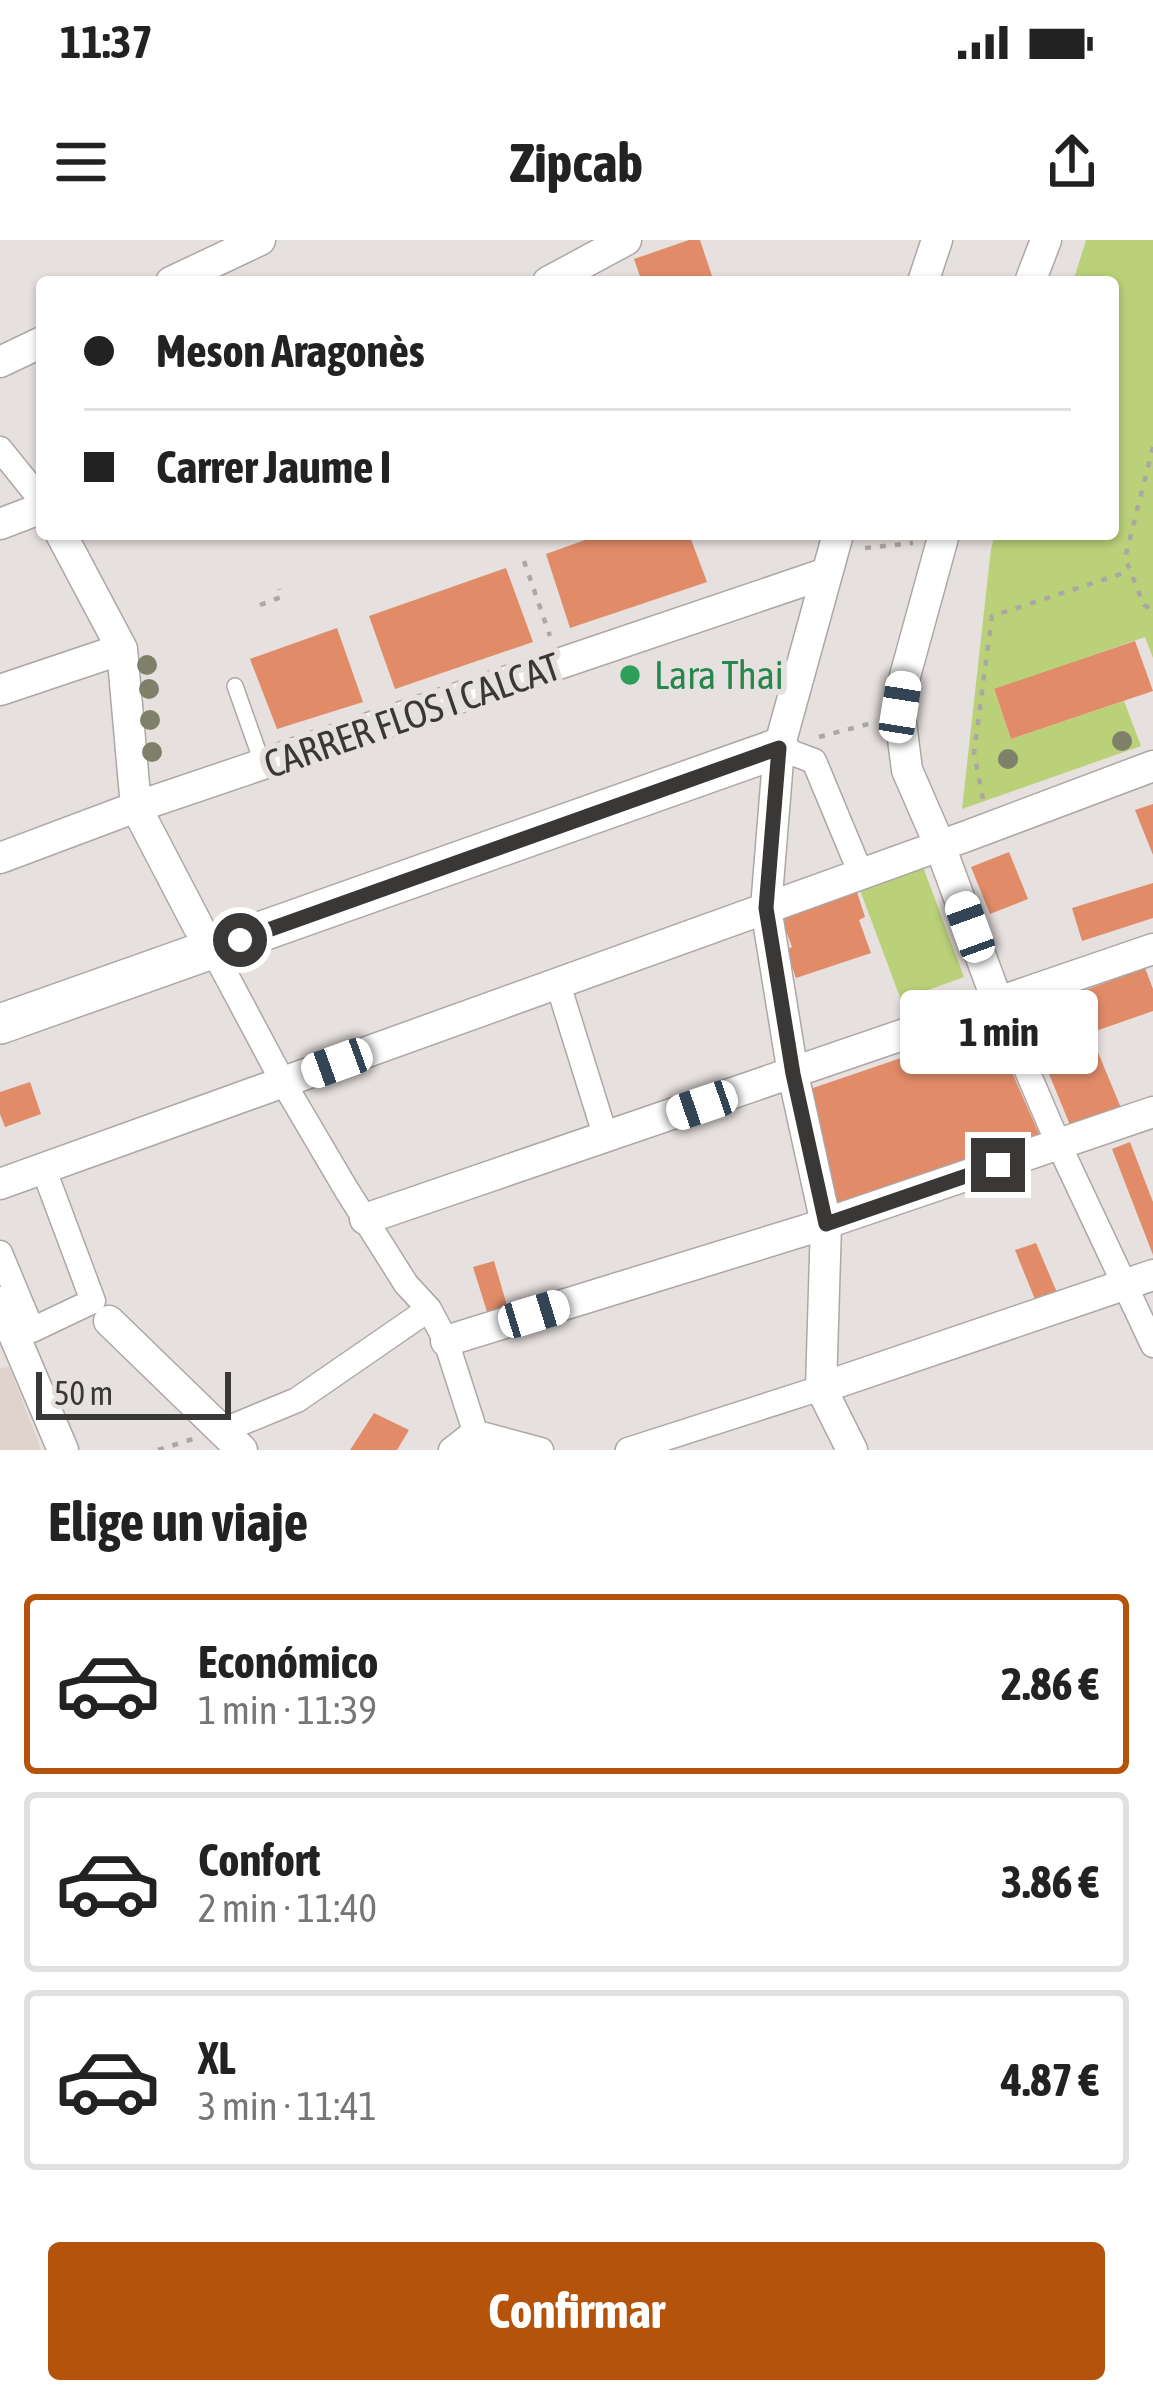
<!DOCTYPE html>
<html lang="es">
<head>
<meta charset="utf-8">
<style>
  :root { --surface:#fff; --page:#f6f6f6; --text:#222; --muted:#767676; --line:#e0e0e0; --accent:#b45309 }
  body { margin:0; font-family:"Asap Condensed",sans-serif; background:var(--page); color:var(--text); height:100vh; display:flex; flex-direction:column; font-size:45px; white-space:nowrap }
  * { box-sizing:border-box; margin:0 }
  p { font-size:39px; color:var(--muted) }
  .icon { flex:none; width:66px; height:66px; fill:none; stroke:currentColor; stroke-width:2; stroke-linecap:round; stroke-linejoin:round }
  .map { position:relative; height:1210px; overflow:hidden }
  .panel { display:flex; flex-direction:column; background:var(--surface); flex:1 }
  .panel>* { flex:none }
  .hud { position:absolute; left:36px; top:36px; width:1083px; height:264px; border-radius:12px; box-shadow:0 3px 9px #0004; display:grid; align-content:center; height:264px; padding:0 48px; background:var(--surface) }
  .scale { position:absolute; left:36px; bottom:30px; width:195px; box-sizing:border-box; padding-left:12px; border:6px solid #3a3837; border-top:0; font-size:33px; line-height:42px; white-space:nowrap; color:#3a3837; -webkit-text-stroke:9px #e6e0de; paint-order:stroke }
  .end { position:absolute; width:54px; height:54px; margin:-27px; border:15px solid #3a3837; background:#fff; box-shadow:0 0 0 6px #fff }
  .from { border-radius:50% }
  .bubble { position:absolute; height:84px; border-radius:12px; background:var(--surface); box-shadow:0 3px 9px #0004; font-size:39px; font-weight:700; line-height:84px; text-align:center }
  .car { position:absolute; width:36px; height:72px; margin:-36px -18px; border-radius:15px; box-shadow:0 0 9px 3px #0007; background:linear-gradient(#fff 24%,#345 0 40%,#fff 0 76%,#345 0 86%,#fff 0) }
  .hud b { display:flex; align-items:center; gap:42px; height:114px; font-size:45px }
  .hud b+b { border-top:3px solid var(--line) }
  .hud i { width:30px; height:30px; background:var(--text) }
  ul { padding:0; list-style:none }
  li { display:flex; align-items:center; gap:36px; height:180px; margin:0 24px 18px; padding:0 24px; border:6px solid var(--line); border-radius:12px }
  li div { flex:1 }
  li b { display:block; font-size:45px }
  li em { font-style:normal; font-weight:700 }
  li.active { border-color:var(--accent) }
  li>.icon { width:108px; height:108px; stroke-width:1.5 }
  h2 { padding:0 48px; font-size:54px; line-height:144px }
  .cta { display:flex; gap:24px; margin-top:auto; padding:24px 48px }
  .cta a { flex:1; height:138px; border-radius:12px; background:var(--accent); color:#fff; font-size:48px; font-weight:700; line-height:138px; text-align:center }
  .status { display:flex; justify-content:space-between; align-items:center; height:84px; padding:0 60px; background:var(--surface); direction:ltr }
  .status svg { height:33px; fill:currentColor }
  header { display:flex; justify-content:space-between; align-items:center; height:156px; padding:0 48px; background:var(--surface); font-size:54px; font-weight:700 }
  .map>svg:first-child { display:block }
  .built { fill:#e0d2cd }
  .green { fill:#bad079 }
  .building { fill:#e18b69 }
  .lines { fill:none; stroke-linecap:round; stroke-linejoin:round }
  .service-casing { stroke:#ada7a5; stroke-width:18 }
  .pedestrian-casing { stroke:#ada7a5; stroke-width:27 }
  .minor-casing { stroke:#ada7a5; stroke-width:33 }
  .tertiary-casing { stroke:#ada7a5; stroke-width:42 }
  .path { stroke:#aba7a5; stroke-width:4.5; stroke-dasharray:6 9; stroke-linecap:butt }
  .service { stroke:#fff; stroke-width:15 }
  .pedestrian { stroke:#fff; stroke-width:24 }
  .minor { stroke:#fff; stroke-width:30 }
  .tertiary { stroke:#fff; stroke-width:39 }
  .tree { fill:#7e806a }
  .route { stroke:#3a3837; stroke-width:15 }
  .leisure-dot { fill:#2e9e5b; stroke:#e6e0de; stroke-width:4.5 }
  .labels { text-anchor:middle; stroke-width:12; stroke-linejoin:round; paint-order:stroke }
  .leisure-label { font-size:39px; fill:#27864d; stroke:#e6e0de; text-anchor:start }
  .street-label { font-size:39px; fill:#3a3837; stroke:#e6e0de }
</style>
</head>
<body>
<div class="status"><b>11:37</b><svg viewBox="0 0 49 12"><path d="M0 12V9h3v3zM5 12V6h3v6zM10 12V3h3v9zM15 12V0h3v12zM26 1h20v11H26zM47 4h2v5h-2z"/></svg></div>
<header><svg class="icon" aria-label="menu" viewBox="0 0 24 24"><path d="M4 6h16M4 12h16M4 18h16"/></svg>Zipcab<svg class="icon" aria-label="share" viewBox="0 0 24 24"><path d="M12 15V3M7 8l5-5 5 5M5 13v7h14v-7"/></svg></header>
<div class="map">
<svg width="1153" height="1210" viewBox="0 0 1153 1210">
  <rect width="100%" height="100%" fill="#e6e0de"/>
  <!-- built -->
  <path class="built" d="M 9,1126 L 41,1210 L 0,1210 L 0,1129 Z"/>
  <!-- green -->
  <path class="green" d="M 1086,0 L 1153,0 L 1153,418 L 1145,397 L 994,450 L 1011,499 L 1124,461 L 1141,506 L 962,569 L 991,309 L 995,294 L 1113,294 L 1113,42 L 1073,42 Z
    M 923,627 L 964,737 L 901,760 L 860,650 Z"/>
  <!-- building -->
  <path class="building" d="M 689,0 L 700,0 L 714,42 L 642,42 L 634,19 Z
    M 602,294 L 689,294 L 707,342 L 570,388 L 546,314 Z
    M 506,328 L 533,402 L 395,449 L 369,376 Z
    M 337,388 L 363,462 L 277,489 L 250,419 Z
    M 1135,401 L 1153,451 L 1011,499 L 994,449 Z
    M 1153,564 L 1153,615 L 1135,570 Z
    M 1009,612 L 1028,659 L 990,674 L 971,627 Z
    M 1153,643 L 1153,678 L 1082,701 L 1072,668 Z
    M 857,652 L 865,677 L 859,680 L 871,713 L 796,738 L 786,710 L 792,707 L 781,677 Z
    M 1145,728 L 1153,749 L 1153,771 L 1090,793 L 1121,868 L 1070,885 L 1024,773 Z
    M 992,787 L 1040,896 L 833,968 L 810,849 Z
    M 30,842 L 41,874 L 5,887 L 0,874 L 0,852 Z
    M 1130,902 L 1153,962 L 1153,1015 L 1112,909 Z
    M 1036,1003 L 1058,1055 L 1036,1062 L 1015,1010 Z
    M 494,1021 L 508,1069 L 488,1075 L 473,1027 Z
    M 374,1173 L 409,1190 L 397,1210 L 350,1210 Z"/>
  <g class="lines">
    <!-- service casing -->
    <g class="service-casing">
      <path id="service" d="M 235,446 L 263,525"/>
    </g>
    <!-- pedestrian casing -->
    <g class="pedestrian-casing">
      <path id="pedestrian" d="M 0,209 L 42,261
        M 779,508 L 814,521 L 861,634
        M 218,720 L 283,842 L 346,949 L 406,1044 L 429,1069 L 446,1101 L 481,1210
        M 558,744 L 606,898
        M 998,763 L 1058,903 L 1153,1105
        M 0,1013 L 32,1090 L 93,1061 L 44,930
        M 224,1190 L 297,1160 L 429,1069
        M 474,1192 L 541,1210
        M 451,1210 L 474,1192
        M 628,1210 L 821,1148"/>
    </g>
    <!-- minor casing -->
    <g class="minor-casing">
      <path id="minor" d="M 171,42 L 260,0
        M 548,42 L 626,0
        M 923,42 L 937,0
        M 1030,42 L 1046,0
        M 0,122 L 42,102
        M 0,284 L 42,268
        M 61,294 L 122,409 L 136,567 L 198,686
        M 838,294 L 779,508 L 766,668 L 793,834 L 826,984 L 821,1148 L 852,1210
        M 944,294 L 905,436 L 900,475 L 907,530 L 940,606 L 998,763
        M 0,450 L 122,409
        M 0,618 L 136,567 L 824,334
        M 0,944 L 967,596 L 1153,526
        M 365,979 L 1153,709
        M 0,1062 L 63,1210
        M 109,1081 L 242,1210
        M 446,1101 L 806,990 L 1153,872
        M 821,1148 L 1153,1035"/>
    </g>
    <!-- tertiary casing -->
    <g class="tertiary-casing">
      <path id="tertiary" d="M 0,784 L 779,508"/>
    </g>
    <!-- path -->
    <path class="path" d="M 1153,207 L 1125,318 L 1144,365 L 1153,370
      M 164,294 L 165,298
      M 865,308 L 913,303
      M 524,321 L 550,396
      M 260,365 L 281,357 L 279,349
      M 819,497 L 872,483
      M 983,559 L 974,513 L 992,376 L 1130,331
      M 158,1210 L 193,1199"/>
    <!-- service -->
    <use href="#service" class="service"/>
    <!-- pedestrian -->
    <use href="#pedestrian" class="pedestrian"/>
    <!-- minor -->
    <use href="#minor" class="minor"/>
    <!-- tertiary -->
    <use href="#tertiary" class="tertiary"/>
  </g>
  <!-- trees -->
  <g class="tree">
    <circle cx="147" cy="425" r="10"/>
    <circle cx="149" cy="449" r="10"/>
    <circle cx="150" cy="480" r="10"/>
    <circle cx="1122" cy="501" r="10"/>
    <circle cx="152" cy="512" r="10"/>
    <circle cx="1008" cy="519" r="10"/>
  </g>
  <g class="lines">
    <!-- route -->
    <path class="route" d="M 240,700 L 779,508 L 766,668 L 793,834 L 826,984 L 998,925"/>
  </g>
  <!-- markers -->
  <circle class="leisure-dot" cx="630" cy="435" r="12"/>
  <g class="labels">
    <!-- leisure labels -->
    <g class="leisure-label">
      <text x="654" y="449">Lara Thai</text>
    </g>
    <!-- street labels -->
    <g class="street-label">
      <text transform="translate(412 475) rotate(-19)" y="14">CARRER FLOS I CALCAT</text>
    </g>
  </g>
</svg>
<div class="scale">50 m</div>
<i class="end from" style="left:240px;top:700px"></i>
<i class="end" style="left:998px;top:925px"></i>
<div class="bubble" style="left:900px;top:750px;width:198px">1 min</div>
<i class="car" style="left:900px;top:467px;rotate:9deg"></i>
<i class="car" style="left:970px;top:687px;rotate:340deg"></i>
<i class="car" style="left:337px;top:823px;rotate:250deg"></i>
<i class="car" style="left:702px;top:865px;rotate:251deg"></i>
<i class="car" style="left:534px;top:1074px;rotate:73deg"></i>
<div class="hud">
<b><i class="from"></i>Meson Aragonès</b>
<b><i></i>Carrer Jaume I</b>
</div>
</div>
<section class="panel">
<h2>Elige un viaje</h2>
<ul>
<li class="active"><svg class="icon" aria-label="car" viewBox="0 0 24 24"><path d="M5 17H2v-5l4-1 3-4h7l3 4 3 1v5h-3M9 17h6M6 11h13"/><circle cx="7" cy="17" r="2"/><circle cx="17" cy="17" r="2"/></svg><div><b>Económico</b><p>1 min · 11:39</p></div><em>2.86 €</em></li>
<li><svg class="icon" aria-label="car" viewBox="0 0 24 24"><path d="M5 17H2v-5l4-1 3-4h7l3 4 3 1v5h-3M9 17h6M6 11h13"/><circle cx="7" cy="17" r="2"/><circle cx="17" cy="17" r="2"/></svg><div><b>Confort</b><p>2 min · 11:40</p></div><em>3.86 €</em></li>
<li><svg class="icon" aria-label="car" viewBox="0 0 24 24"><path d="M5 17H2v-5l4-1 3-4h7l3 4 3 1v5h-3M9 17h6M6 11h13"/><circle cx="7" cy="17" r="2"/><circle cx="17" cy="17" r="2"/></svg><div><b>XL</b><p>3 min · 11:41</p></div><em>4.87 €</em></li>
</ul>
<div class="cta"><a>Confirmar</a></div>
</section>
</body>
</html>
